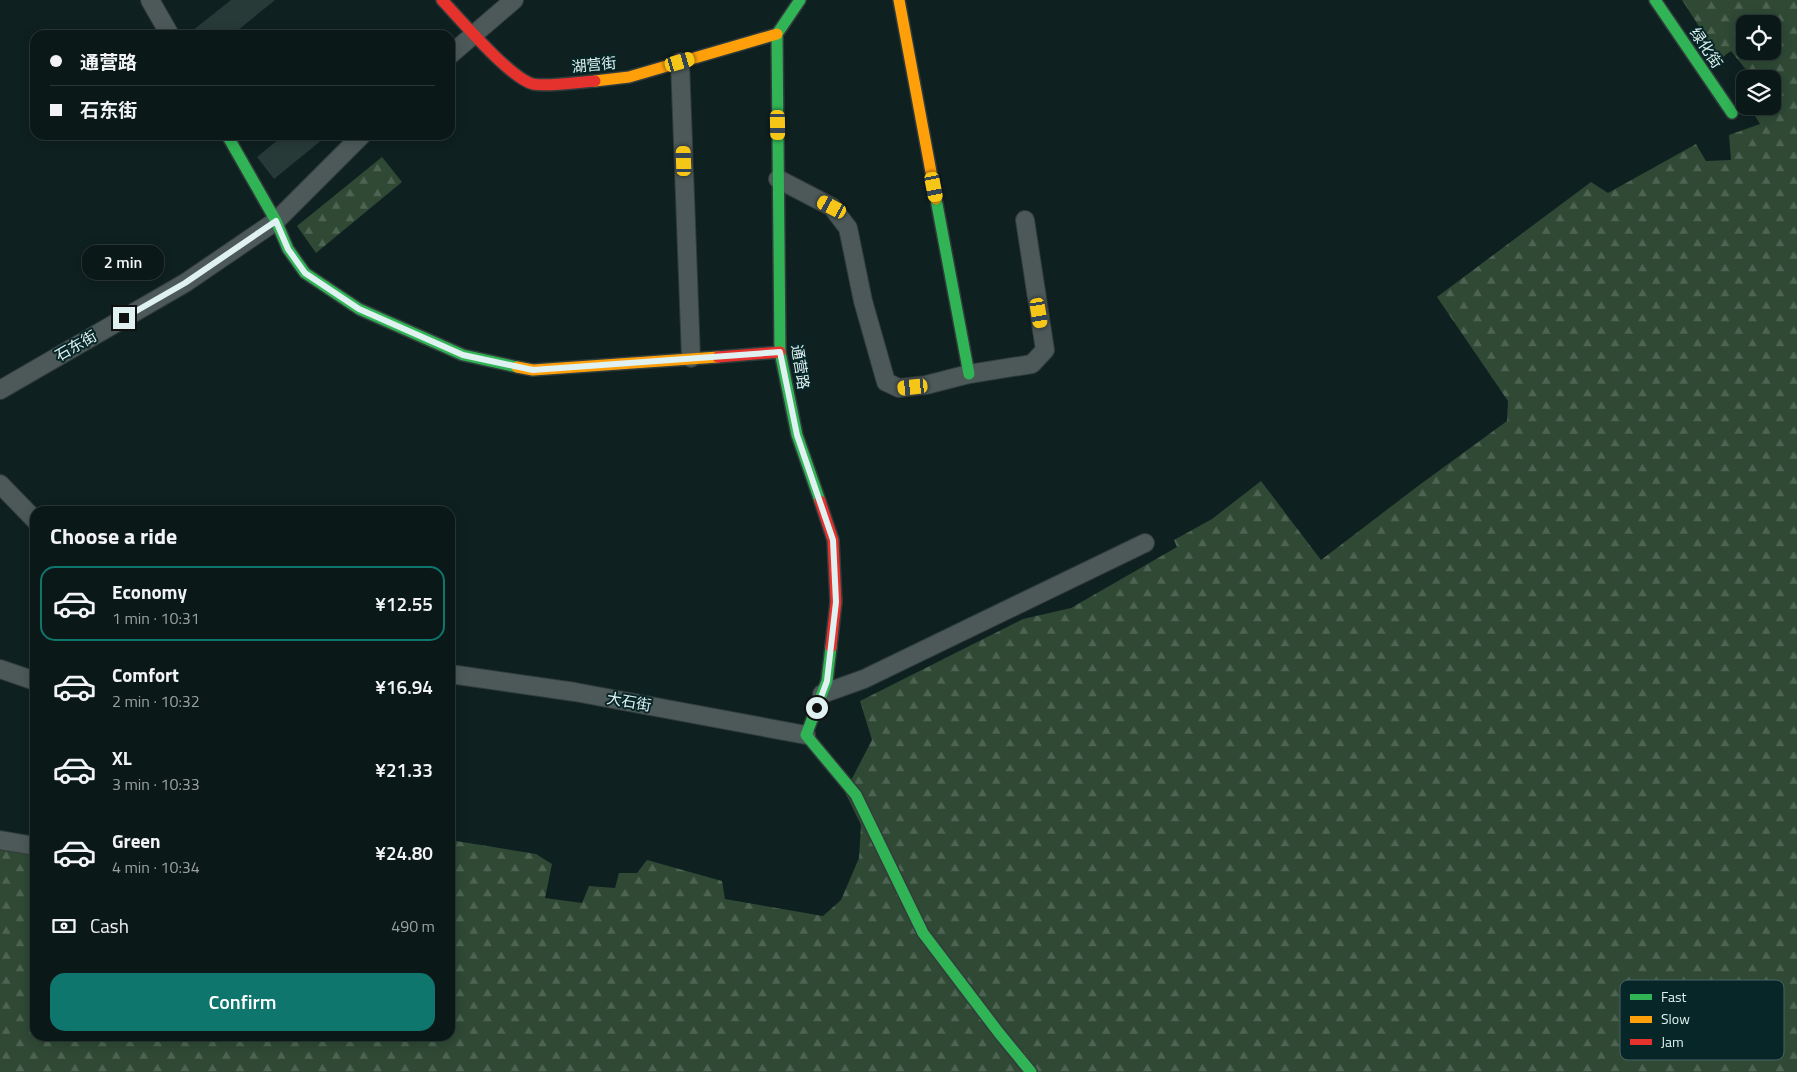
<!DOCTYPE html>
<html lang="en">
<head>
<meta charset="utf-8">
<style>
  :root { --surface:#0b1818; --page:#192525; --text:#f1f3f6; --muted:#9aa0a2; --line:#2b3737; --accent:#0f766e }
  body { margin:0; font-family:"Titillium Web","Noto Sans SC",sans-serif; background:var(--page); color:var(--text); height:100vh; display:flex; flex-direction:column; font-size:19px; white-space:nowrap }
  * { box-sizing:border-box; margin:0 }
  p { font-size:16px; color:var(--muted) }
  .icon { flex:none; width:28px; height:28px; fill:none; stroke:currentColor; stroke-width:2; stroke-linecap:round; stroke-linejoin:round }
  .map { position:relative; flex:1; overflow:hidden }
  .panel { position:absolute; left:30px; top:506px; width:425px; height:535px; display:flex; flex-direction:column; background:var(--surface); border-radius:15px; box-shadow:0 2px 12px #0003,0 0 0 1px var(--line) }
  .panel>* { flex:none }
  .top-card { position:absolute; left:30px; top:30px; width:425px; height:110px; border-radius:15px; box-shadow:0 2px 12px #0003,0 0 0 1px var(--line); display:grid; align-content:center; height:110px; padding:0 20px; background:var(--surface) }
  .controls { position:absolute; left:1736px; top:15px; display:grid; gap:10px }
  .controls a { display:grid; place-items:center; width:45px; height:45px; border-radius:10px; background:var(--surface); box-shadow:0 2px 12px #0003,0 0 0 1px var(--line); font-size:25px }
  .end { position:absolute; width:22px; height:22px; margin:-11px; border:6px solid #e0f1f1; background:#111; box-shadow:0 0 0 2px #111 }
  .from { border-radius:50% }
  .bubble { position:absolute; height:35px; border-radius:15px; background:var(--surface); box-shadow:0 2px 12px #0003,0 0 0 1px var(--line); font-size:16px; font-weight:600; line-height:35px; text-align:center }
  .car { position:absolute; width:15px; height:30px; margin:-15px -8px; border-radius:6px; box-shadow:0 0 4px 1px #0007; background:linear-gradient(#f5c518 24%,#345 0 40%,#f5c518 0 76%,#345 0 86%,#f5c518 0) }
  .top-card b { display:flex; align-items:center; gap:18px; height:48px; font-size:19px }
  .top-card b+b { border-top:1px solid var(--line) }
  .top-card i { width:12px; height:12px; background:var(--text) }
  ul { padding:0; list-style:none }
  li { display:flex; align-items:center; gap:15px; height:75px; margin:0 10px 8px; padding:0 10px; border:2px solid transparent; border-radius:15px }
  li div { flex:1 }
  li b { display:block; font-size:19px }
  li em { font-style:normal; font-weight:600 }
  li.active { border-color:var(--accent) }
  li>.icon { width:45px; height:45px; stroke-width:1.5 }
  h2 { padding:0 20px; font-size:22px; line-height:60px }
  .pay { display:flex; align-items:center; gap:12px; height:55px; padding:0 20px; font-size:19px }
  .pay p { margin-inline-start:auto }
  .button { display:flex; gap:10px; margin-top:auto; padding:10px 20px }
  .button a { flex:1; height:58px; border-radius:15px; background:var(--accent); color:#fff; font-size:20px; font-weight:600; line-height:58px; text-align:center }
  .map>svg:first-child { display:block }
  .forest { fill:url(#forest-firs); fill-rule:evenodd }
  .building { fill:#283a38 }
  .lines { fill:none; stroke-linecap:round; stroke-linejoin:round }
  .street-casing { stroke:#313c3c; stroke-width:20 }
  .fast-casing { stroke:#313c3c; stroke-width:14 }
  .slow-casing { stroke:#313c3c; stroke-width:14 }
  .jam-casing { stroke:#313c3c; stroke-width:14 }
  .street { stroke:#4d5959; stroke-width:18 }
  .fast { stroke:#30b455; stroke-width:11 }
  .slow { stroke:#ff9f0a; stroke-width:11 }
  .jam { stroke:#e5322d; stroke-width:11 }
  .route { stroke:#e0f1f1; stroke-width:6 }
  .labels { text-anchor:middle; stroke-width:4; stroke-linejoin:round; paint-order:stroke }
  .street-label { font-size:15px; fill:#e0f1f1; stroke:#072628 }
  .key { fill:#072628; stroke:#486364; stroke-width:1 }
  .key-label { font-size:14px; fill:#e0f1f1 }
</style>
</head>
<body>
<div class="map">
<svg width="1797" height="1072" viewBox="0 0 1797 1072">
  <defs>
    <pattern id="forest-firs" width="22" height="20" patternUnits="userSpaceOnUse" patternTransform="scale(1.25)"><rect width="22" height="20" fill="#2f4935"/><path d="M5 1l3.5 6h-7zM16 11l3.5 6h-7z" fill="#4d6453"/></pattern>
  </defs>
  <rect width="100%" height="100%" fill="#0f2020"/>
  <!-- forest -->
  <path class="forest" d="M 1682,0 L 1797,0 L 1797,1072 L 0,1072 L 0,848 L 35,853 L 35,1036 L 450,1036 L 450,840 L 536,854 L 552,864 L 545,898 L 582,903 L 589,886 L 615,888 L 619,873 L 637,873 L 647,860 L 722,881 L 725,899 L 823,916 L 841,900 L 859,858 L 861,825 L 845,792 L 872,740 L 860,701 L 1023,619 L 1071,608 L 1177,547 L 1174,540 L 1212,519 L 1261,481 L 1321,560 L 1418,486 L 1507,421 L 1508,401 L 1437,297 L 1591,182 L 1608,193 L 1696,144 L 1706,161 L 1731,160 L 1729,135 L 1760,124 L 1749,106 L 1772,106 L 1772,79 L 1751,79 L 1752,77 L 1731,51 L 1720,59 ZM 1745,24 L 1772,24 L 1772,51 L 1745,51 Z
    M 382,157 L 402,182 L 316,253 L 297,226 Z"/>
  <!-- building -->
  <path class="building" d="M 231,0 L 275,0 L 232,35 L 187,35 Z
    M 284,135 L 328,135 L 274,179 L 257,157 Z"/>
  <g class="lines">
    <!-- street casing -->
    <g class="street-casing">
      <path id="street" d="M 150,0 L 170,35
        M 450,55 L 514,0
        M 680,62 L 691,358
        M 778,179 L 832,207 L 848,228 L 863,301 L 886,382 L 899,388 L 926,385 L 969,374 L 1032,364 L 1045,350 L 1025,220
        M 0,390 L 185,283 L 276,221 L 362,135
        M 0,484 L 35,520
        M 0,669 L 35,681
        M 450,674 L 575,692 L 806,735
        M 822,694 L 864,679 L 1145,543
        M 0,840 L 35,846"/>
    </g>
    <!-- fast casing -->
    <g class="fast-casing">
      <path id="fast" d="M 800,0 L 777,34 L 780,352 L 797,435 L 820,501
        M 1655,0 L 1732,113
        M 227,135 L 276,221 L 288,249 L 305,273 L 359,309 L 463,355 L 517,367
        M 936,199 L 969,374
        M 831,647 L 827,681 L 806,735 L 856,795 L 923,933 L 999,1033 L 1031,1072"/>
    </g>
    <!-- slow casing -->
    <g class="slow-casing">
      <path id="slow" d="M 899,0 L 936,199
        M 595,81 L 629,77 L 777,34
        M 517,367 L 533,370 L 718,357"/>
    </g>
    <!-- jam casing -->
    <g class="jam-casing">
      <path id="jam" d="M 442,0 C 460,19 511,79 533,84 C 547,87 579,82 595,81
        M 718,357 L 780,352
        M 820,501 L 833,540 L 836,602 L 831,647"/>
    </g>
    <!-- street -->
    <use href="#street" class="street"/>
    <!-- fast -->
    <use href="#fast" class="fast"/>
    <!-- slow -->
    <use href="#slow" class="slow"/>
    <!-- jam -->
    <use href="#jam" class="jam"/>
  </g>
  <g class="lines">
    <!-- route -->
    <path class="route" d="M 124,318 L 185,283 L 276,221 L 288,249 L 305,273 L 359,309 L 463,355 L 533,370 L 780,352 L 797,435 L 833,540 L 836,602 L 827,681 L 817,708"/>
  </g>
  <g class="labels">
    <!-- street labels -->
    <g class="street-label">
      <text transform="translate(1706 48) rotate(56)" y="5">绿化街</text>
      <text transform="translate(594 65) rotate(-6)" y="5">湖营街</text>
      <text transform="translate(76 346) rotate(-30)" y="5">石东街</text>
      <text transform="translate(800 367) rotate(81)" y="5">通营路</text>
      <text transform="translate(629 702) rotate(10)" y="5">大石街</text>
    </g>
  </g>
  <!-- legend -->
  <rect x="1620" y="980" width="164" height="80" rx="8" class="key"/>
  <rect x="1630" y="994" width="22" height="6" fill="#30b455"/>
  <rect x="1630" y="1016" width="22" height="7" fill="#ff9f0a"/>
  <rect x="1630" y="1039" width="22" height="6" fill="#e5322d"/>
  <g class="key-label">
    <text x="1661" y="1002">Fast</text>
    <text x="1661" y="1024">Slow</text>
    <text x="1661" y="1047">Jam</text>
  </g>
</svg>
<div class="controls">
<a><svg class="icon" aria-label="locate" viewBox="0 0 24 24"><circle cx="12" cy="12" r="6"/><path d="M12 2v4M12 18v4M2 12h4M18 12h4"/></svg></a>
<a><svg class="icon" aria-label="layers" viewBox="0 0 24 24"><path d="M12 4l9 5-9 5-9-5zM3 14l9 5 9-5"/></svg></a>
</div>
<i class="end from" style="left:817px;top:708px"></i>
<i class="end" style="left:124px;top:318px"></i>
<div class="bubble" style="left:82px;top:245px;width:82px">2 min</div>
<i class="car" style="left:680px;top:62px;rotate:74deg"></i>
<i class="car" style="left:778px;top:125px;rotate:179deg"></i>
<i class="car" style="left:684px;top:161px;rotate:358deg"></i>
<i class="car" style="left:934px;top:187px;rotate:169deg"></i>
<i class="car" style="left:832px;top:207px;rotate:298deg"></i>
<i class="car" style="left:1039px;top:313px;rotate:171deg"></i>
<i class="car" style="left:913px;top:387px;rotate:264deg"></i>
<div class="top-card">
<b><i class="from"></i>通营路</b>
<b><i></i>石东街</b>
</div>
<section class="panel">
<h2>Choose a ride</h2>
<ul>
<li class="active"><svg class="icon" aria-label="car" viewBox="0 0 24 24"><path d="M5 17H2v-5l4-1 3-4h7l3 4 3 1v5h-3M9 17h6M6 11h13"/><circle cx="7" cy="17" r="2"/><circle cx="17" cy="17" r="2"/></svg><div><b>Economy</b><p>1 min · 10:31</p></div><em>¥12.55</em></li>
<li><svg class="icon" aria-label="car" viewBox="0 0 24 24"><path d="M5 17H2v-5l4-1 3-4h7l3 4 3 1v5h-3M9 17h6M6 11h13"/><circle cx="7" cy="17" r="2"/><circle cx="17" cy="17" r="2"/></svg><div><b>Comfort</b><p>2 min · 10:32</p></div><em>¥16.94</em></li>
<li><svg class="icon" aria-label="car" viewBox="0 0 24 24"><path d="M5 17H2v-5l4-1 3-4h7l3 4 3 1v5h-3M9 17h6M6 11h13"/><circle cx="7" cy="17" r="2"/><circle cx="17" cy="17" r="2"/></svg><div><b>XL</b><p>3 min · 10:33</p></div><em>¥21.33</em></li>
<li><svg class="icon" aria-label="car" viewBox="0 0 24 24"><path d="M5 17H2v-5l4-1 3-4h7l3 4 3 1v5h-3M9 17h6M6 11h13"/><circle cx="7" cy="17" r="2"/><circle cx="17" cy="17" r="2"/></svg><div><b>Green</b><p>4 min · 10:34</p></div><em>¥24.80</em></li>
</ul>
<div class="pay"><svg class="icon" aria-label="cash" viewBox="0 0 24 24"><path d="M3 7h18v10H3z"/><circle cx="12" cy="12" r="2"/></svg>Cash<p>490 m</p></div>
<div class="button"><a>Confirm</a></div>
</section>
</div>
</body>
</html>
